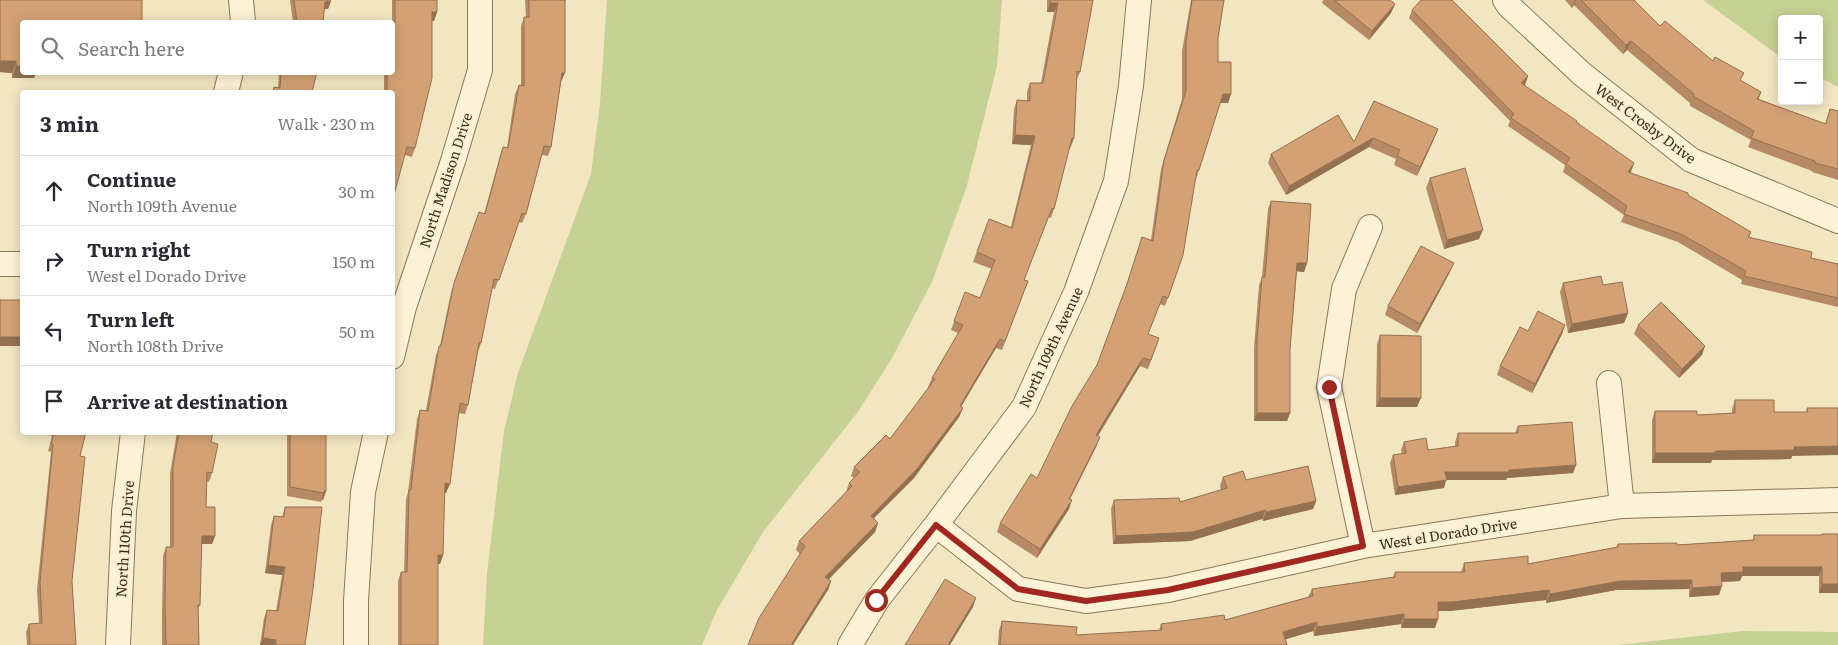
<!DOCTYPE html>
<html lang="en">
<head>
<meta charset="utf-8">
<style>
  body { margin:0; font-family:Literata,serif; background:#f7f7f7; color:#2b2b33 }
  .controls { position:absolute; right:15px; top:15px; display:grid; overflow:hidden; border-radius:5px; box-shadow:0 2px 12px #0003 }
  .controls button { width:45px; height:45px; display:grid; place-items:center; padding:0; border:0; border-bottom:1px solid #e1e1e2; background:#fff; color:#2b2b33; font:25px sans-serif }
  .stop { position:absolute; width:15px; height:15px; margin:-11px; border:4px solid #a12821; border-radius:50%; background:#fff }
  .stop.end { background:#a12821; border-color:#fff; box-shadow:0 1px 5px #0008 }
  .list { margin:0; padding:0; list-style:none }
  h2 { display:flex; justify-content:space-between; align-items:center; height:65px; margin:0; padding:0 20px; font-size:21px }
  h2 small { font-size:16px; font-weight:400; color:#7c7c81 }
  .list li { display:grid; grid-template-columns:32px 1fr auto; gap:15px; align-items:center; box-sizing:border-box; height:70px; padding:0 20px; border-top:1px solid #e1e1e2 }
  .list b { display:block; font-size:19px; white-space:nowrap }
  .list p { margin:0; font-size:16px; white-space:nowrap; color:#7c7c81 }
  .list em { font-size:16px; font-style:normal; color:#7c7c81 }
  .icon { flex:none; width:28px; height:28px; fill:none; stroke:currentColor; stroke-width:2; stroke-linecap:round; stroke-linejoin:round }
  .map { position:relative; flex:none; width:1838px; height:645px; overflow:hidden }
  .search { position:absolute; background:#fff; box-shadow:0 2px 12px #0003; left:20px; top:20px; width:375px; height:55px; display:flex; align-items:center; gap:12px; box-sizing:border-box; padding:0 18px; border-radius:5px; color:#7c7c81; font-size:19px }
  .panel { position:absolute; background:#fff; box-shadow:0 2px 12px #0003; left:20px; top:90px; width:375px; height:345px; border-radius:5px }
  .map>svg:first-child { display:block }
  .green { fill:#c6d194 }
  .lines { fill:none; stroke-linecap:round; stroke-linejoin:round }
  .street-casing { stroke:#8d7757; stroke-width:26 }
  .street { stroke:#fcf2d5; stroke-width:24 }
  .wall { fill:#b58a64 }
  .shaded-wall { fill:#947151 }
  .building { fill:#d3a174; stroke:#947151 }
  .route { stroke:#a12821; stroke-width:6 }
  .labels { text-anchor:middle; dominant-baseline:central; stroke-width:4; stroke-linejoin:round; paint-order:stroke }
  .street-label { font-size:14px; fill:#3b2d1c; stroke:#f8efd1 }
</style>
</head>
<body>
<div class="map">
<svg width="1838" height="645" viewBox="0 0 1838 645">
  <rect width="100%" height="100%" fill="#f2e6c1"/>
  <!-- green -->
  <path class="green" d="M 607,0 L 1002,0 L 997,66 L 966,189 L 932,282 L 891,360 L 857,413 L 763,532 L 716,612 L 702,645 L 483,645 L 487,573 L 504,431 L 518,373 L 591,174 L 600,103 Z
    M 1703,0 L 1838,0 L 1838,87 L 1819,77 L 1819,19 L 1782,19 L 1782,58 Z
    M 1743,631 L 1838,632 L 1838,645 L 1617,645 Z"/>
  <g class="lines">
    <!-- street casing -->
    <g class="street-casing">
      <path id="street" d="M 241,0 L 243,22
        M 1505,0 L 1509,6 L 1582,74 L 1691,160 L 1838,221
        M 226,92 L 231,72
        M 0,264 L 22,264
        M 392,357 L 404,307 L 453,161 L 480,70 L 480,0
        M 1609,383 L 1622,506
        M 936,525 L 1018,589 L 1086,601 L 1168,590 L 1363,546 L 1622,506 L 1838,500
        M 1363,546 L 1329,387 L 1344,289 L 1370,227
        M 118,645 L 124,511 L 133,432
        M 356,645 L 356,601 L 363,492 L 376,432
        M 850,645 L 877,600 L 936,525 L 1024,407 L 1076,292 L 1116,181 L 1131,86 L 1139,0"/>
    </g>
    <!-- street -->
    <use href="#street" class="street"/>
  </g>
  <!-- wall -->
  <path class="wall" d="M 0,0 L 22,22 L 71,73 L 36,73 L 34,78 L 12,78 L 12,73 L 0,72 Z
    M 290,0 L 330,0 L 331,1 L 328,9 L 324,9 L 323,22 L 293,22 Z
    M 392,0 L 437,0 L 437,12 L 434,21 L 432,21 L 415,148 L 412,157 L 405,155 L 392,92 L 384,92 L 384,72 L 392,72 Z
    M 525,0 L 566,0 L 565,3 L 561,82 L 551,147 L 548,156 L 542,155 L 526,214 L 522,223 L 519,222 L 495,289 L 492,288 L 481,343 L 478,352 L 468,405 L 465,414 L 458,413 L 446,493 L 444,492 L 443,555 L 440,564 L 438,564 L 438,645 L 398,645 L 398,581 L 401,572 L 404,572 L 406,499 L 408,492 L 417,419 L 420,410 L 426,410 L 436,355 L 440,346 L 451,292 L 479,212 L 484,214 L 500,156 L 503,147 L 507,148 L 515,94 L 519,85 L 521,85 L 521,26 L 524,17 L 526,17 Z
    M 1047,0 L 1093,0 L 1080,72 L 1076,81 L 1074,138 L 1070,148 L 1069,147 L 1054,209 L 1051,218 L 1048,217 L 1024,280 L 1028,281 L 1002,350 L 996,348 L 961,407 L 963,408 L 959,417 L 914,478 L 874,518 L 878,523 L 875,532 L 828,580 L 831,581 L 828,590 L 800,554 L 796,550 L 799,541 L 846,492 L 849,483 L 854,478 L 851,476 L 854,467 L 890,439 L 929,387 L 928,387 L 932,378 L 958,333 L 951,330 L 965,292 L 980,298 L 992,269 L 973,262 L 989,219 L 1011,227 L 1031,145 L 1012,144 L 1014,109 L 1017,100 L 1027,101 L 1027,92 L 1030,83 L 1041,83 L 1054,12 L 1047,12 Z
    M 1191,0 L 1224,0 L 1218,38 L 1218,62 L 1231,94 L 1228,103 L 1220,103 L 1199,170 L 1196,179 L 1195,179 L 1183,255 L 1165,306 L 1160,304 L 1148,334 L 1159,338 L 1148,369 L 1140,366 L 1098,436 L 1097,445 L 1070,499 L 1069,509 L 1037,558 L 997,532 L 1000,523 L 1037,478 L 1097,365 L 1124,292 L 1142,237 L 1151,240 L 1161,169 L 1182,99 L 1182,51 Z
    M 1323,0 L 1390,0 L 1395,4 L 1391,13 L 1369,40 L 1322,3 Z
    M 1565,0 L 1634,0 L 1660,26 L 1713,61 L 1741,81 L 1761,92 L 1759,99 L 1825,124 L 1830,109 L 1838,111 L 1838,180 L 1812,172 L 1812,171 L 1748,147 L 1751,140 L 1690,106 L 1690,103 L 1627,50 L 1623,54 L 1574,5 L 1572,8 Z
    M 1412,10 L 1528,76 L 1524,85 L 1577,122 L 1631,172 L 1630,173 L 1688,195 L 1751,232 L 1749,238 L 1811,258 L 1838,264 L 1838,307 L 1741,284 L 1742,280 L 1678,242 L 1621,222 L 1624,215 L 1563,172 L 1565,165 L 1508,126 L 1510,121 L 1409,18 Z
    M 279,72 L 317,72 L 312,92 L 272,92 L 274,87 L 278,88 Z
    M 1374,101 L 1438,129 L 1434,139 L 1417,176 L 1394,165 L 1396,159 L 1369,147 L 1286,195 L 1268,163 L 1271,154 L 1354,142 Z
    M 1430,178 L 1479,239 L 1444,249 L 1426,188 Z
    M 1271,201 L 1307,263 L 1304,272 L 1297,271 L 1290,349 L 1290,413 L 1287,421 L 1254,421 L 1254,348 L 1259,285 L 1262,277 L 1268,209 Z
    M 1450,272 L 1417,333 L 1385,315 L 1388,306 Z
    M 1563,283 L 1628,313 L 1624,323 L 1568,333 L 1560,292 Z
    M 1565,325 L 1562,334 L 1532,393 L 1497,375 L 1500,366 L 1528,331 Z
    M 1638,325 L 1702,355 L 1679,378 L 1634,334 Z
    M 1380,335 L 1417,407 L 1376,407 L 1377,344 Z
    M 1735,400 L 1774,412 L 1806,412 L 1807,408 L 1838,408 L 1792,456 L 1791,459 L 1712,460 L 1711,463 L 1652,463 L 1652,420 L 1655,411 L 1697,415 L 1732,413 L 1732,409 Z
    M 1518,426 L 1576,465 L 1573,473 L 1507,478 L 1506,480 L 1446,480 L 1444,488 L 1395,495 L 1390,463 L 1393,455 L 1402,454 L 1401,450 L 1404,442 L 1428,450 L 1455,446 L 1455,442 L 1458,433 L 1515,433 Z
    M 40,432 L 86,432 L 80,456 L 72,581 L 76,645 L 27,645 L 26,632 L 29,624 L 39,623 L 37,590 L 51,452 L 48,451 L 52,436 L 39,433 Z
    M 177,432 L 213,432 L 211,442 L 212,473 L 209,482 L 207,481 L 206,507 L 215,536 L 212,544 L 201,544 L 200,605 L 198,610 L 199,645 L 162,645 L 162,613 L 163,556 L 166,547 L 170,547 L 170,474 Z
    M 287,432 L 326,432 L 326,491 L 323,500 L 322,500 L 321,502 L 287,496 Z
    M 1223,477 L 1246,480 L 1316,501 L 1313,509 L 1263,521 L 1262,519 L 1190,541 L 1113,544 L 1111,509 L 1114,500 L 1180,502 L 1221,490 L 1220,486 Z
    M 285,507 L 305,645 L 260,645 L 264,618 L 267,610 L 276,611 L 282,575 L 265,573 L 271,525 L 274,516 L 282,517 Z
    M 1822,534 L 1838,593 L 1819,593 L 1819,576 L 1742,576 L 1740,581 L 1722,582 L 1719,595 L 1689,597 L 1689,589 L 1616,590 L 1546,603 L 1546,600 L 1450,611 L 1438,611 L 1435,628 L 1401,628 L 1401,624 L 1314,636 L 1313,631 L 1286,639 L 1287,645 L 998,645 L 999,630 L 1002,621 L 1076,635 L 1159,631 L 1161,624 L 1225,620 L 1308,597 L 1312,589 L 1393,577 L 1395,572 L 1461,572 L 1464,563 L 1528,564 L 1616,547 L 1618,544 L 1677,545 L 1753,540 L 1754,535 L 1822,535 Z"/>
  <!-- shaded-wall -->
  <path class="shaded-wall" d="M 1575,0 L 1576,0 L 1574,5 L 1572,8 Z
    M 331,1 L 328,9 L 322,9 L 325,2 Z
    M 1050,3 L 1058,3 L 1054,12 L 1047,12 Z
    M 1395,4 L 1391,13 L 1369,40 L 1372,31 Z
    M 432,12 L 437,12 L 434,21 L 429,21 Z
    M 1631,41 L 1627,50 L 1623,54 L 1626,45 Z
    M 0,61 L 16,61 L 12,73 L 0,72 Z
    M 16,66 L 22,66 L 22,72 L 71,72 L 36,73 L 34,78 L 12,78 Z
    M 562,73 L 565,73 L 561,82 L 559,82 Z
    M 1528,76 L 1525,85 L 1518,91 L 1521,83 Z
    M 1223,94 L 1231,94 L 1228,103 L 1220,103 Z
    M 1438,129 L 1434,139 L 1417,176 L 1420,167 Z
    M 1015,135 L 1035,136 L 1031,145 L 1012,144 Z
    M 1072,138 L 1074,138 L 1070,148 L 1068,147 Z
    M 1373,138 L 1369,147 L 1286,195 L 1289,186 Z
    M 1634,163 L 1631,172 L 1625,181 L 1628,172 Z
    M 1483,230 L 1479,239 L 1444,249 L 1447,240 Z
    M 1297,263 L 1307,263 L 1304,272 L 1294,271 Z
    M 1454,263 L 1450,272 L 1417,333 L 1420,324 Z
    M 1628,313 L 1624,323 L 1568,333 L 1572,324 Z
    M 1565,325 L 1562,334 L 1532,393 L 1535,384 Z
    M 0,337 L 22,337 L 22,346 L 0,346 Z
    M 1000,339 L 996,348 L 956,415 L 960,406 Z
    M 1705,346 L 1702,355 L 1679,378 L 1682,369 Z
    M 1143,358 L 1140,366 L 1093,443 L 1096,435 Z
    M 1380,398 L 1421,398 L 1417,407 L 1376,407 Z
    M 963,408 L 959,417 L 914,478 L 867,525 L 871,516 Z
    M 1257,413 L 1290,413 L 1287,421 L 1254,421 Z
    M 1100,437 L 1097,445 L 1066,507 L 1069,499 Z
    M 1838,446 L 1838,455 L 1792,456 L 1791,459 L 1712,460 L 1711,463 L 1652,463 L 1655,453 L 1794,447 Z
    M 1576,465 L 1573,473 L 1507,478 L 1506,480 L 1446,480 L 1444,488 L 1395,495 L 1398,487 L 1445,472 L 1509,470 Z
    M 445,483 L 450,484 L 446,493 L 441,492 Z
    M 324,491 L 326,491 L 323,500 L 322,500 Z
    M 1072,500 L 1069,509 L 1037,558 L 1040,549 Z
    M 1316,501 L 1313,509 L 1263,521 L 1266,512 Z
    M 1265,510 L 1262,519 L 1190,541 L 1113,544 L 1116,536 Z
    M 878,523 L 875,532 L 822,586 L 825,577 Z
    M 202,536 L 215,536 L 212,544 L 198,544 Z
    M 438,555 L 443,555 L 440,564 L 435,564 Z
    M 268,565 L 285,567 L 282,575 L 265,573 Z
    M 1743,567 L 1822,567 L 1819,576 L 1742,576 L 1740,581 L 1718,582 L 1721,573 Z
    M 1692,580 L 1689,589 L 1616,590 L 1546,603 L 1550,594 L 1620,581 Z
    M 831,581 L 828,590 L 793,645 L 791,645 Z
    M 1822,584 L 1838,584 L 1838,593 L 1819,593 Z
    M 1722,586 L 1719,595 L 1689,597 L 1692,588 Z
    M 1549,590 L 1546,600 L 1450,611 L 1435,611 L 1438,602 Z
    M 976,598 L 973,607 L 950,645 L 948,645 Z
    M 1404,614 L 1401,624 L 1314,636 L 1317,627 Z
    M 1404,619 L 1438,619 L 1435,628 L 1401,628 Z
    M 1317,622 L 1313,631 L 1280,641 L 1283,632 Z
    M 263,638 L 276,640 L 274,645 L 260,645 Z"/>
  <!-- building -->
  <path class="building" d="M 0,0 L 142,0 L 142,22 L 22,22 L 22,66 L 16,66 L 16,61 L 0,61 Z
    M 294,0 L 330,0 L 331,1 L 325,2 L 323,22 L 297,22 Z
    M 395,0 L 437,0 L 437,12 L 432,12 L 432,78 L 415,148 L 407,147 L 392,202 L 392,92 L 387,92 L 387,72 L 392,72 L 392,23 L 395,23 Z
    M 529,0 L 565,0 L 565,73 L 562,73 L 551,147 L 544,146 L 526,214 L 522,213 L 499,280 L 494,279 L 481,343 L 479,343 L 468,405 L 460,403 L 450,484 L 445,483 L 443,555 L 438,555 L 438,645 L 401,645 L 401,572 L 407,572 L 409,490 L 411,490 L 420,410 L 428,411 L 439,346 L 441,346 L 454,283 L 479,212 L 485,214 L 503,147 L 508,148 L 519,85 L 524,86 L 524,17 L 529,17 Z
    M 1050,0 L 1093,0 L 1080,72 L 1077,71 L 1074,138 L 1072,138 L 1054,209 L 1052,208 L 1024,280 L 1028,281 L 1005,341 L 1000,339 L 960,406 L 963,408 L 917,469 L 871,516 L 878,523 L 825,577 L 831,581 L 791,645 L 748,645 L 759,618 L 805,546 L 799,541 L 852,486 L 849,483 L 860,472 L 854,467 L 886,435 L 890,439 L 935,379 L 932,378 L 963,325 L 954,321 L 965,292 L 980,298 L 995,260 L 977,252 L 989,219 L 1012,228 L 1035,136 L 1015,135 L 1017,100 L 1030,101 L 1030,83 L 1043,83 L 1058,3 L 1050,3 Z
    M 1192,0 L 1224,0 L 1218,38 L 1218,62 L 1231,62 L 1231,94 L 1223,94 L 1199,170 L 1197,170 L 1183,255 L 1168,298 L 1163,296 L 1148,334 L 1159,338 L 1151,360 L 1143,358 L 1096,435 L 1100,437 L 1069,499 L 1072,500 L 1040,549 L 1000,523 L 1031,474 L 1037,478 L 1072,406 L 1097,365 L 1127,284 L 1142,237 L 1153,241 L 1164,160 L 1186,91 L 1186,42 Z
    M 1334,0 L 1390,0 L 1395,4 L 1372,31 Z
    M 1421,0 L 1452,0 L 1528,76 L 1521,83 L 1577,121 L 1576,122 L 1634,163 L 1628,172 L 1688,193 L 1688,195 L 1751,232 L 1748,237 L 1812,252 L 1811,258 L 1838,264 L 1838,298 L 1744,276 L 1746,271 L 1681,234 L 1624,214 L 1627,206 L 1566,164 L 1570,158 L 1511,118 L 1514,114 L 1412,10 Z
    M 1581,0 L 1634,0 L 1660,26 L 1665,21 L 1713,61 L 1715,57 L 1744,73 L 1740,80 L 1761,92 L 1757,99 L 1826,124 L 1830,109 L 1838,111 L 1838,169 L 1815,163 L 1815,161 L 1751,138 L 1754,131 L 1693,96 L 1694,94 L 1631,41 L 1626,45 Z
    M 281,72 L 317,72 L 312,92 L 273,92 L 274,87 L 280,88 Z
    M 1374,101 L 1438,129 L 1420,167 L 1397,156 L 1400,150 L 1373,138 L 1289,186 L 1271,154 L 1338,115 L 1354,142 Z
    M 1465,168 L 1483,230 L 1447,240 L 1430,178 Z
    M 1271,201 L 1311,204 L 1307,263 L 1297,263 L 1290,349 L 1290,413 L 1257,413 L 1257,340 L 1262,277 L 1265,277 Z
    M 1421,246 L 1454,263 L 1420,324 L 1388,306 Z
    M 1601,276 L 1603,285 L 1622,282 L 1628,313 L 1572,324 L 1563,283 Z
    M 0,300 L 22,300 L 22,337 L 0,337 Z
    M 1661,302 L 1705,346 L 1682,369 L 1638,325 Z
    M 1538,311 L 1565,325 L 1535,384 L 1500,366 L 1520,327 L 1528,331 Z
    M 1380,335 L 1421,336 L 1421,398 L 1380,398 Z
    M 1735,400 L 1774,400 L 1774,412 L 1808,412 L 1807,408 L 1838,408 L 1838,446 L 1794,447 L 1794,450 L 1715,451 L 1715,453 L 1655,453 L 1655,411 L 1697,411 L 1697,415 L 1735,413 Z
    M 1572,422 L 1576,465 L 1509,470 L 1509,472 L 1445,472 L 1447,480 L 1398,487 L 1393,455 L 1406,453 L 1404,442 L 1426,438 L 1428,450 L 1458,446 L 1458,433 L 1518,433 L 1518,426 Z
    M 54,432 L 86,432 L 80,456 L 85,457 L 72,581 L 76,645 L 30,645 L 29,624 L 42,623 L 40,582 L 53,444 L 51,444 Z
    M 179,432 L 213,432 L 211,442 L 218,444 L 212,473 L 207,472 L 206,507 L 215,507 L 215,536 L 202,536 L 200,605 L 198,605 L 199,645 L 166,645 L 165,605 L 166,547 L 173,547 L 173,466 Z
    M 290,432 L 326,432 L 326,491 L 324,491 L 324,493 L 290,487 Z
    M 1308,466 L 1316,501 L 1266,512 L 1265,510 L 1193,532 L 1116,536 L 1114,500 L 1179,498 L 1180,502 L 1227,488 L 1223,477 L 1243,471 L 1246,480 Z
    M 285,507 L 322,507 L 313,589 L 305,645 L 276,645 L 276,640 L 263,638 L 267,610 L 278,611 L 285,567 L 268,565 L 274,516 L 284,517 Z
    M 1822,534 L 1838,534 L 1838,584 L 1822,584 L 1822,567 L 1743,567 L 1743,572 L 1721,573 L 1722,586 L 1692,588 L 1692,580 L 1620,581 L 1550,594 L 1549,590 L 1453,602 L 1438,602 L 1438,619 L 1404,619 L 1404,614 L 1317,627 L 1317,622 L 1283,632 L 1287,645 L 1000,645 L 1002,621 L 1077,627 L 1076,635 L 1162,630 L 1161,624 L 1224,615 L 1225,620 L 1313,596 L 1312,589 L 1395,577 L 1395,572 L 1465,572 L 1464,563 L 1528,556 L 1528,564 L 1618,547 L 1618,544 L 1677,543 L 1677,545 L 1754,540 L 1754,535 L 1822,535 Z
    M 945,579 L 976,598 L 948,645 L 905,645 Z"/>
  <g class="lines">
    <!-- route -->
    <path class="route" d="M 876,600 L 936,525 L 1018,589 L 1086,601 L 1168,590 L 1363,546 L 1329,387"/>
  </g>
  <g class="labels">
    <!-- street labels -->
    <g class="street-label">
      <text transform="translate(1646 123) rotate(37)">West Crosby Drive</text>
      <text transform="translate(445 180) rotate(-72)">North Madison Drive</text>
      <text transform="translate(1050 347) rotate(-65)">North 109th Avenue</text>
      <text transform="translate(1448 533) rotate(-9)">West el Dorado Drive</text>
      <text transform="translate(124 539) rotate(-86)">North 110th Drive</text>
    </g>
  </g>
</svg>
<div class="controls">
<button>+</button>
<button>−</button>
</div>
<div class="stop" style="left:876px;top:600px"></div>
<div class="stop end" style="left:1329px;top:387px"></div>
<div class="search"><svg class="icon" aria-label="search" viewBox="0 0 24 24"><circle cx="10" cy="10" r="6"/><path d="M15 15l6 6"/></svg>Search here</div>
<section class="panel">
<h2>3 min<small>Walk · 230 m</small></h2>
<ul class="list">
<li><svg class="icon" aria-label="ahead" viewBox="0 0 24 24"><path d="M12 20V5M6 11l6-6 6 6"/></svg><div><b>Continue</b><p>North 109th Avenue</p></div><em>30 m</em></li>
<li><svg class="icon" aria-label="right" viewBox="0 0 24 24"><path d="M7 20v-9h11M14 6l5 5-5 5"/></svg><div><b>Turn right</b><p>West el Dorado Drive</p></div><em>150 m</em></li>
<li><svg class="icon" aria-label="left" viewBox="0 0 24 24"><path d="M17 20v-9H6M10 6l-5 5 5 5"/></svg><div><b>Turn left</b><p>North 108th Drive</p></div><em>50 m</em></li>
<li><svg class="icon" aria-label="arrive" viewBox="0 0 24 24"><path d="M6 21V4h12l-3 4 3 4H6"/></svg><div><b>Arrive at destination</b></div></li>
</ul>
</section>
</div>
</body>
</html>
